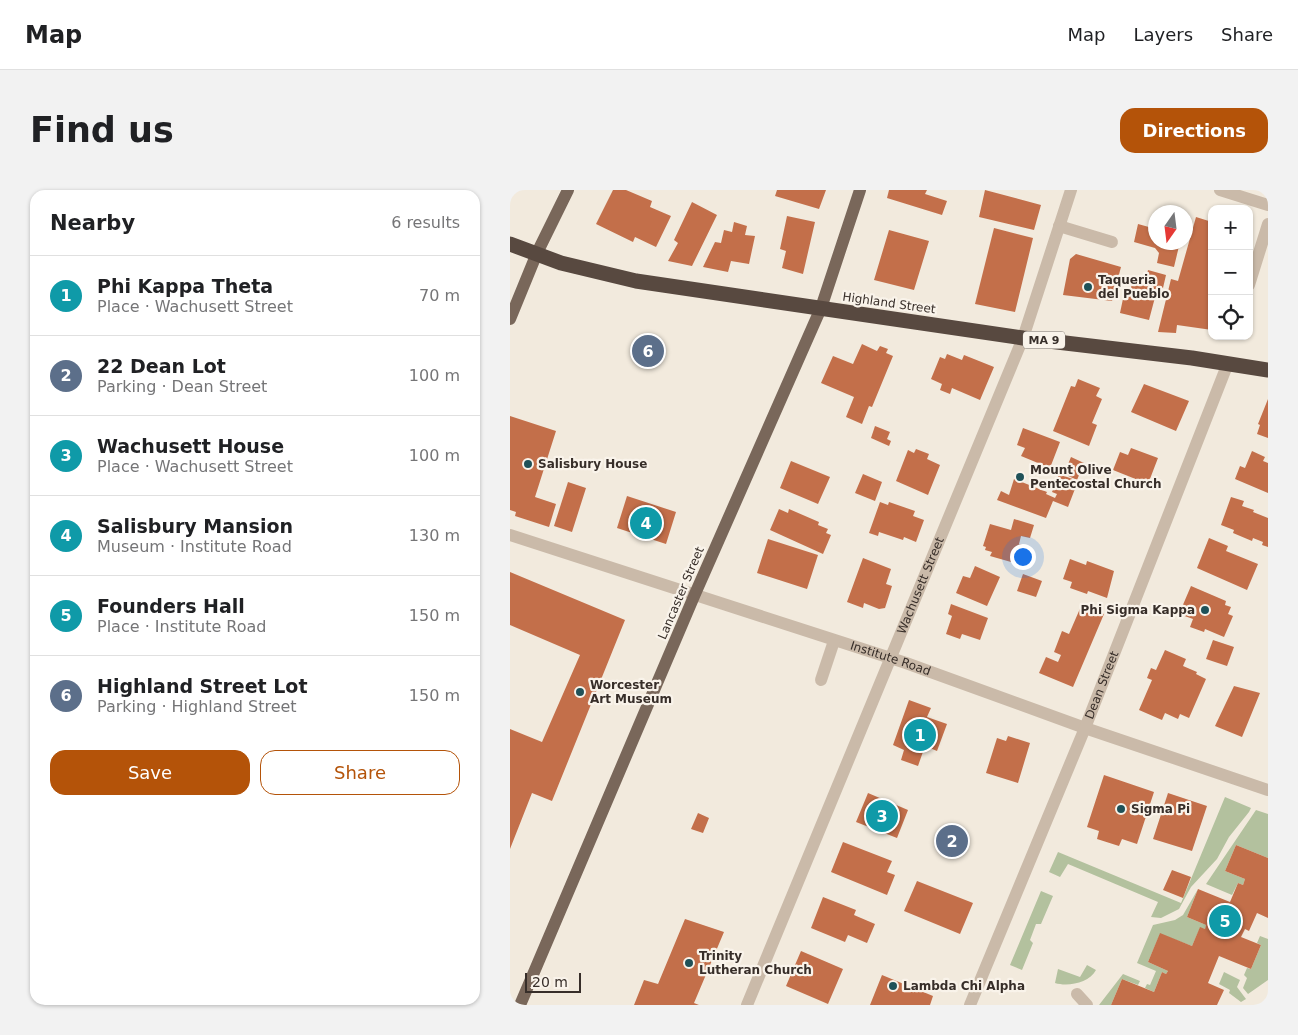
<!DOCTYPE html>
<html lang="en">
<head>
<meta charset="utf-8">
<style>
  body { margin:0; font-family:"DejaVu Sans",sans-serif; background:#f2f2f2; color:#202124 }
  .controls { position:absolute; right:15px; top:15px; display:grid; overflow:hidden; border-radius:10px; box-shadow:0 1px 4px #0004 }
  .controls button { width:45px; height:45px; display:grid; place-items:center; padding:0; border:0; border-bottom:1px solid #e0e0e0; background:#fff; color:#202124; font:25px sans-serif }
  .compass { position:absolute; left:638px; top:15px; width:45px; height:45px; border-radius:50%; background:#fff; box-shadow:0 1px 4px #0004; rotate:194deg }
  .scale { position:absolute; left:15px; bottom:12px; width:56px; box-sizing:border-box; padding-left:5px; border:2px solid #372e29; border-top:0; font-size:14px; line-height:18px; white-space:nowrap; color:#372e29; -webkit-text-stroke:4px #f9f3ea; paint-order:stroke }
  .you { position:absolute; left:512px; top:366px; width:18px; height:18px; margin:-12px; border:4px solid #fff; border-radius:50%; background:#1a73e8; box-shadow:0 0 0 8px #1a73e833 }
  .badge { display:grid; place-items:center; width:32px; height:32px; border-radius:50%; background:#b45309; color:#fff; font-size:16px; font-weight:700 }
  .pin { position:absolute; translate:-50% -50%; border:2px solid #fff; box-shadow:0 1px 5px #0006 }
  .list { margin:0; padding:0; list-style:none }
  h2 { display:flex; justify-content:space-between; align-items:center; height:65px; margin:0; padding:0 20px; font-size:21px }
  h2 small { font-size:16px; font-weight:400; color:#757577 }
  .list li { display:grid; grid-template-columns:32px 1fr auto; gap:15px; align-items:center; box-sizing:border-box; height:80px; padding:0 20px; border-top:1px solid #e0e0e0 }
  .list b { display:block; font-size:19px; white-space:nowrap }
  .list p { margin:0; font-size:16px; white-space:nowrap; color:#757577 }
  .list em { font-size:16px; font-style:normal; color:#757577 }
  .actions { display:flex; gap:10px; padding:15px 20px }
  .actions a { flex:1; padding:11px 0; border:1px solid #b45309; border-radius:15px; text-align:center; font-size:18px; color:#b45309 }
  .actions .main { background:#b45309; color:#fff }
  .icon { flex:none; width:28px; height:28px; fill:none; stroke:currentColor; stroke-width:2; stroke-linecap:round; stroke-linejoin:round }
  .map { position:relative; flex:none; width:758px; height:815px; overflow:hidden; border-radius:15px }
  header { display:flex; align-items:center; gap:30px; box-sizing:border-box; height:70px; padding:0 25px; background:#fff; border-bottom:1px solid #e0e0e0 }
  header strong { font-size:24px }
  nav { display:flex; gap:28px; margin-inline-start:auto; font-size:18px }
  .intro { display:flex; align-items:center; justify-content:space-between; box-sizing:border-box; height:120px; padding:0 30px }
  h1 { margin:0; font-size:35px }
  .button { padding:12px 22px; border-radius:15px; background:#b45309; color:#fff; font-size:18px; font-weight:700 }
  main { display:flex; gap:30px; padding:0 30px }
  aside { flex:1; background:#fff; border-radius:15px; box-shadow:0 1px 4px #0004 }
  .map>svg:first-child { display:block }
  .green { fill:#b3c19e }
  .building { fill:#c36f4a }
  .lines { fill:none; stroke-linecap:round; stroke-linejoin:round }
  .minor { stroke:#cabaa9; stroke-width:12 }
  .major { stroke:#79675a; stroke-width:12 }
  .highway { stroke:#584940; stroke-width:15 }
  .poi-dot { fill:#1f5158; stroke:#f9f3ea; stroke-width:2 }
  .labels { text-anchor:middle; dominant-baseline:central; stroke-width:4.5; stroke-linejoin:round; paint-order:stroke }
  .shield { fill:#f9f3ea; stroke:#716963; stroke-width:1 }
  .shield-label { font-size:11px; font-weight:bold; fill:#372e29 }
  .poi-label { font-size:12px; font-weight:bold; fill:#372e29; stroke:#f9f3ea; text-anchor:start }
  .street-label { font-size:12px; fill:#372e29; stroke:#f9f3ea }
</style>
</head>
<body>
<header>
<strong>Map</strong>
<nav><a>Map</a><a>Layers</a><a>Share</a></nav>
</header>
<div class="intro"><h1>Find us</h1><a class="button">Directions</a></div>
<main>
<aside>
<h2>Nearby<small>6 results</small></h2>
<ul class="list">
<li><span class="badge" style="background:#0f9aa8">1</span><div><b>Phi Kappa Theta</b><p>Place · Wachusett Street</p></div><em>70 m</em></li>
<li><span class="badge" style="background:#5c6f8a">2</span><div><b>22 Dean Lot</b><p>Parking · Dean Street</p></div><em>100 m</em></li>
<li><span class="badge" style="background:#0f9aa8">3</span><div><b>Wachusett House</b><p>Place · Wachusett Street</p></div><em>100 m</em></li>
<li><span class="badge" style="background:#0f9aa8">4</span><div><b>Salisbury Mansion</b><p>Museum · Institute Road</p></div><em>130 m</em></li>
<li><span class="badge" style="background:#0f9aa8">5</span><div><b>Founders Hall</b><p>Place · Institute Road</p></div><em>150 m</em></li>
<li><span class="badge" style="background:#5c6f8a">6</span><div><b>Highland Street Lot</b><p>Parking · Highland Street</p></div><em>150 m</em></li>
</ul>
<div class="actions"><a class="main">Save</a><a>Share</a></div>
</aside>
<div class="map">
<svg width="758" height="815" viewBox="0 0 758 815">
  <rect width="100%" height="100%" fill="#f2eadd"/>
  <!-- green -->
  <path class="green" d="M 715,607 L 741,618 L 739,622 L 719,647 L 707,669 L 681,697 L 669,719 L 651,728 L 641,727 L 648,712 L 558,674 L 550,687 L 539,682 L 548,662 L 671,713 Z
    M 746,620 L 758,624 L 758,668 L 726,655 L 715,681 L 735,689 L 733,695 L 728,693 L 722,705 L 696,694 Z
    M 688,699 L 677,727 L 696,735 L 695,739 L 690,738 L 682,756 L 650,744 L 638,772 L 658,781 L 656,784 L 652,782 L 644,802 L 635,798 L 637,794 L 640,795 L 646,781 L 627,773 L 643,735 L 665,730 L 673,725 Z
    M 531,701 L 543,706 L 531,734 L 526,734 L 520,750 L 523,753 L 512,780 L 500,775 Z
    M 750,746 L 758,749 L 758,790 L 738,804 L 733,798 L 737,788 L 734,785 L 737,778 L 741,779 L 751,755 L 747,753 Z
    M 577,775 L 586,780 C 579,793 558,797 545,793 L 548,779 L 570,787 Z
    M 714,782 L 730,790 L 727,797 L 736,809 L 731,812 L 719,803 L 720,800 L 709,794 Z
    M 613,784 L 630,791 L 628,795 L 612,789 L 601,815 L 589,815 Z"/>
  <!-- building -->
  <path class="building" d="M 103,0 L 116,0 L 142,11 L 140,17 L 161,26 L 146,57 L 125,47 L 123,52 L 86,34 Z
    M 267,0 L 316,0 L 309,19 L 265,6 Z
    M 379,0 L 417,0 L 415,4 L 437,11 L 432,25 L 377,8 Z
    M 475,0 L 531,15 L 524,40 L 469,27 Z
    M 182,12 L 207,25 L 182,76 L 158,71 L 168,53 L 164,50 Z
    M 277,26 L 305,32 L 293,84 L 272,78 L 276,61 L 270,59 Z
    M 686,27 L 702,32 L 702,140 L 667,135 L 666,143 L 648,142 L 661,89 L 668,91 Z
    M 224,32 L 237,36 L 235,45 L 245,46 L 239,74 L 221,71 L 218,82 L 193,77 L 205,52 L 211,53 L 214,40 L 222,42 Z
    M 628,34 L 646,39 L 646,52 L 670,52 L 664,77 L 647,73 L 649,63 L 645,58 L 624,52 Z
    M 484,38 L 523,48 L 505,122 L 465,114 Z
    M 379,40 L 419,51 L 404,100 L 364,90 Z
    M 566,64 L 611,77 L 602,111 L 553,105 L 560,69 Z
    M 638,80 L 656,85 L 653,98 L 648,96 L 639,130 L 610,123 L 614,104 L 619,105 L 622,94 L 628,90 L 635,92 Z
    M 352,154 L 367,161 L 370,156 L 378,159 L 376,163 L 383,166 L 362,217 L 359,216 L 352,234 L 336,227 L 344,207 L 311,193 L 323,166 L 343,174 Z
    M 437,164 L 452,170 L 454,165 L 484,177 L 470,210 L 442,198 L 440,204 L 430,200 L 432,194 L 421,189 L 430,167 L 435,169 Z
    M 568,189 L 590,198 L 586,206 L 592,209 L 582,233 L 587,235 L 579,256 L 543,241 L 561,196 L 565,197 Z
    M 634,194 L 679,211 L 666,241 L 621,222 Z
    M 758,209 L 758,248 L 747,244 L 750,235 L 748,234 Z
    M 0,226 L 46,241 L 25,307 L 46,314 L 39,337 L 5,326 L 6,322 L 0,320 Z
    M 365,236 L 380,242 L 377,249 L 381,251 L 379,256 L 361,248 Z
    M 513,238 L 550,252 L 540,278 L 511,266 L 515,258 L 507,255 Z
    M 621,258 L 648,268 L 638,294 L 603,280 L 610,262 L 618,265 Z
    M 406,259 L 419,264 L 417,269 L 430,275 L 418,305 L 386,291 L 398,260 L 404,263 Z
    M 742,261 L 755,267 L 753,271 L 758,273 L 758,303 L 725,289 L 730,276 L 735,278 Z
    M 561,267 L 574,273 L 567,290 L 554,284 Z
    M 281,271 L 320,287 L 308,314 L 270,298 Z
    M 353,284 L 372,292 L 365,311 L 345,303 Z
    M 549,284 L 568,291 L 558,317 L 543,311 L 536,328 L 487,310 L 491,301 L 499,305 L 504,289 L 537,302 L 536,304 L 545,308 L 547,304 L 542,302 Z
    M 58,292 L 76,298 L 62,342 L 44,336 Z
    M 117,306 L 166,322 L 156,354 L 107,338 Z
    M 721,307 L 734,311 L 732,316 L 744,320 L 743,322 L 758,328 L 758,357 L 752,355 L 753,352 L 743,348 L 742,351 L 723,343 L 724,340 L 711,335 Z
    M 370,312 L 378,315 L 379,312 L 405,321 L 403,326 L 414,330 L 406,352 L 394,347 L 393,350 L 369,342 L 368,346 L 359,343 Z
    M 269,319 L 278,323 L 279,319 L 309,332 L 308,335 L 318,339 L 316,343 L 321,345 L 313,364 L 260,340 Z
    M 504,329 L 524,335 L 520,348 L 511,346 L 509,354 L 520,357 L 516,371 L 503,367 L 501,372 L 480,366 L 482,362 L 475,360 L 476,357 L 473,356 L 480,334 L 501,340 Z
    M 699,348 L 718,356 L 716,361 L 748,374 L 737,400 L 687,378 Z
    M 258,349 L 308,365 L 297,399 L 247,383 Z
    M 353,368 L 381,379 L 376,394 L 382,396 L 375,418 L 369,419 L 354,413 L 353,418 L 337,412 Z
    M 560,369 L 576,375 L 577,371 L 604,381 L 597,408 L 578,401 L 577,404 L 560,398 L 562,392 L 553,389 Z
    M 465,376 L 490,387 L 477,416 L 446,403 L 453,386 L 460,388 Z
    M 0,382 L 115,430 L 42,611 L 22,603 L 0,659 L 0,539 L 32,552 L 70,465 L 0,435 Z
    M 513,384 L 532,391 L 526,407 L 507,401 Z
    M 681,396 L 716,411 L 715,415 L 721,417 L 718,424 L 723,426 L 714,447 L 695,439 L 694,442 L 680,437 L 683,429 L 669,424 Z
    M 441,414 L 478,428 L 470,450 L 452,444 L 450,449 L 436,444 L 442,426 L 438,424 Z
    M 572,414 L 594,424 L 563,497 L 529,483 L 536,467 L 548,472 L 551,465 L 544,462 L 552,441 L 559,444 Z
    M 703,450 L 724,457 L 717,476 L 696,469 Z
    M 655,460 L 676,469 L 673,476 L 687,482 L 686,484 L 696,489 L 679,528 L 670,524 L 668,529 L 655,523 L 652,530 L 629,520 L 642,490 L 637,488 L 641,478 L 646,480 Z
    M 724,496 L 750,503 L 732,547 L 705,536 Z
    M 399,510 L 421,518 L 417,527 L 437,534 L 427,561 L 415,556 L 408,576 L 391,570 L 394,560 L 383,555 Z
    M 498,546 L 520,553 L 508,593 L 476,583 L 487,548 L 496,551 Z
    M 594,585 L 644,602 L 627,654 L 612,649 L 609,656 L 587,649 L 589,641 L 577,637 Z
    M 358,603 L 398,620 L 387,648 L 346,632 Z
    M 658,603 L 697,616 L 682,661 L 643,649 Z
    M 188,623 L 199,628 L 193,643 L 181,639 Z
    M 333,652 L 382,671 L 377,682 L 385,685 L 377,705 L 321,682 Z
    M 726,655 L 758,668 L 758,728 L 747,723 L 739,741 L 735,739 L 731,747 L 751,755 L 741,779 L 709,766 L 698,793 L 714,800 L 707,815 L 601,815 L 612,789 L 644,802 L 652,782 L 656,784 L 658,781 L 638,772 L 650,743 L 682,756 L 690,737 L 695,739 L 696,735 L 677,727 L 688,699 L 720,712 L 728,693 L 733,695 L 735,689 L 715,681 Z
    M 662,680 L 681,687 L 673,708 L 653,700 Z
    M 407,691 L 463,713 L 450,744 L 394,721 Z
    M 313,707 L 346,720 L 344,725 L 365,734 L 357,753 L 338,745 L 335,752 L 301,738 Z
    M 175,729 L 214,742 L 184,813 L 189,815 L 124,815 L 134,790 L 148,794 Z
    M 291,761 L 333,779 L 318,814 L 276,796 Z
    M 372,785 L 423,806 L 420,815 L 360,815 Z"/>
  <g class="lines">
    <!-- minor -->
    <g class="minor">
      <path d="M 710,0 L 758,15"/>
      <path d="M 549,36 L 602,52"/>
      <path d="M 739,95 L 758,34"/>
      <path id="s1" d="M 0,345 L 396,473 L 575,538 L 758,600"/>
      <path d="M 311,490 L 324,451"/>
      <path d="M 567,804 L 577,815"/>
      <path id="s2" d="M 237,815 L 513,148 L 561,0"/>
      <path id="s3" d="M 460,815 L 575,538 L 718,173"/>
    </g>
    <!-- major -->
    <path class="major" d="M 0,129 L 27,63 L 58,0
      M 10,815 L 185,404 L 311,118 L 350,0"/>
    <!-- highway -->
    <path class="highway" d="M 0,54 L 51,73 L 126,91 L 513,148 L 682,168 L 758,180"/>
  </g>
  <!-- markers -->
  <g class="poi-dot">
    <circle cx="578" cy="97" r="5"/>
    <circle cx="18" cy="274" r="5"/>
    <circle cx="510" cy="287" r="5"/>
    <circle cx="695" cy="420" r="5"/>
    <circle cx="70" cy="502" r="5"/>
    <circle cx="611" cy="619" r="5"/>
    <circle cx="179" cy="773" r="5"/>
    <circle cx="383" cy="796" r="5"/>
  </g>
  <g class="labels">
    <!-- shield labels -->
    <rect class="shield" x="513" y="141.5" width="42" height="17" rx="4"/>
    <g class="shield-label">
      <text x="534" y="150">MA 9</text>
    </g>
    <!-- poi labels -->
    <g class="poi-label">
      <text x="588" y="90">Taqueria<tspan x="588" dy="14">del Pueblo</tspan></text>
      <text x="28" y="274">Salisbury House</text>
      <text x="520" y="280">Mount Olive<tspan x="520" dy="14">Pentecostal Church</tspan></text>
      <text x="685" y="420" text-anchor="end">Phi Sigma Kappa</text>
      <text x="80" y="495">Worcester<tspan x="80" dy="14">Art Museum</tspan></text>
      <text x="621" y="619">Sigma Pi</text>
      <text x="189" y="766">Trinity<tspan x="189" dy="14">Lutheran Church</tspan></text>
      <text x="393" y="796">Lambda Chi Alpha</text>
    </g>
    <!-- street labels -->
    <g class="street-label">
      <text transform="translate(379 113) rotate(8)">Highland Street</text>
      <text stroke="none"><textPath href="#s2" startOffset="454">Wachusett Street</textPath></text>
      <text transform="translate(171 403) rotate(-67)">Lancaster Street</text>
      <text stroke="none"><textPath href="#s1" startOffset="400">Institute Road</textPath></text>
      <text stroke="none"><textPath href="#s3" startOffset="346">Dean Street</textPath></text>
    </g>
  </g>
</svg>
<div class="controls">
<button>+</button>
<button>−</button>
<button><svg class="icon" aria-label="locate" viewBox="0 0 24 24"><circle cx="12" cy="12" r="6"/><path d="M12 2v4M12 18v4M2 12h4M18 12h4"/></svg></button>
</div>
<svg class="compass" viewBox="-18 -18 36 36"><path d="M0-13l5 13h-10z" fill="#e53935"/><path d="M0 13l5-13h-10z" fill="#757577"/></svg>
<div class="scale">20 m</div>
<div class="you"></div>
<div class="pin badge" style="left:410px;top:545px;background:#0f9aa8">1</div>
<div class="pin badge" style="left:442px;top:651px;background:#5c6f8a">2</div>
<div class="pin badge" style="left:372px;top:626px;background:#0f9aa8">3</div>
<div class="pin badge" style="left:136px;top:333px;background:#0f9aa8">4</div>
<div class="pin badge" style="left:715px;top:731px;background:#0f9aa8">5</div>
<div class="pin badge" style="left:138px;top:161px;background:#5c6f8a">6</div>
</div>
</main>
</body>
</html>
